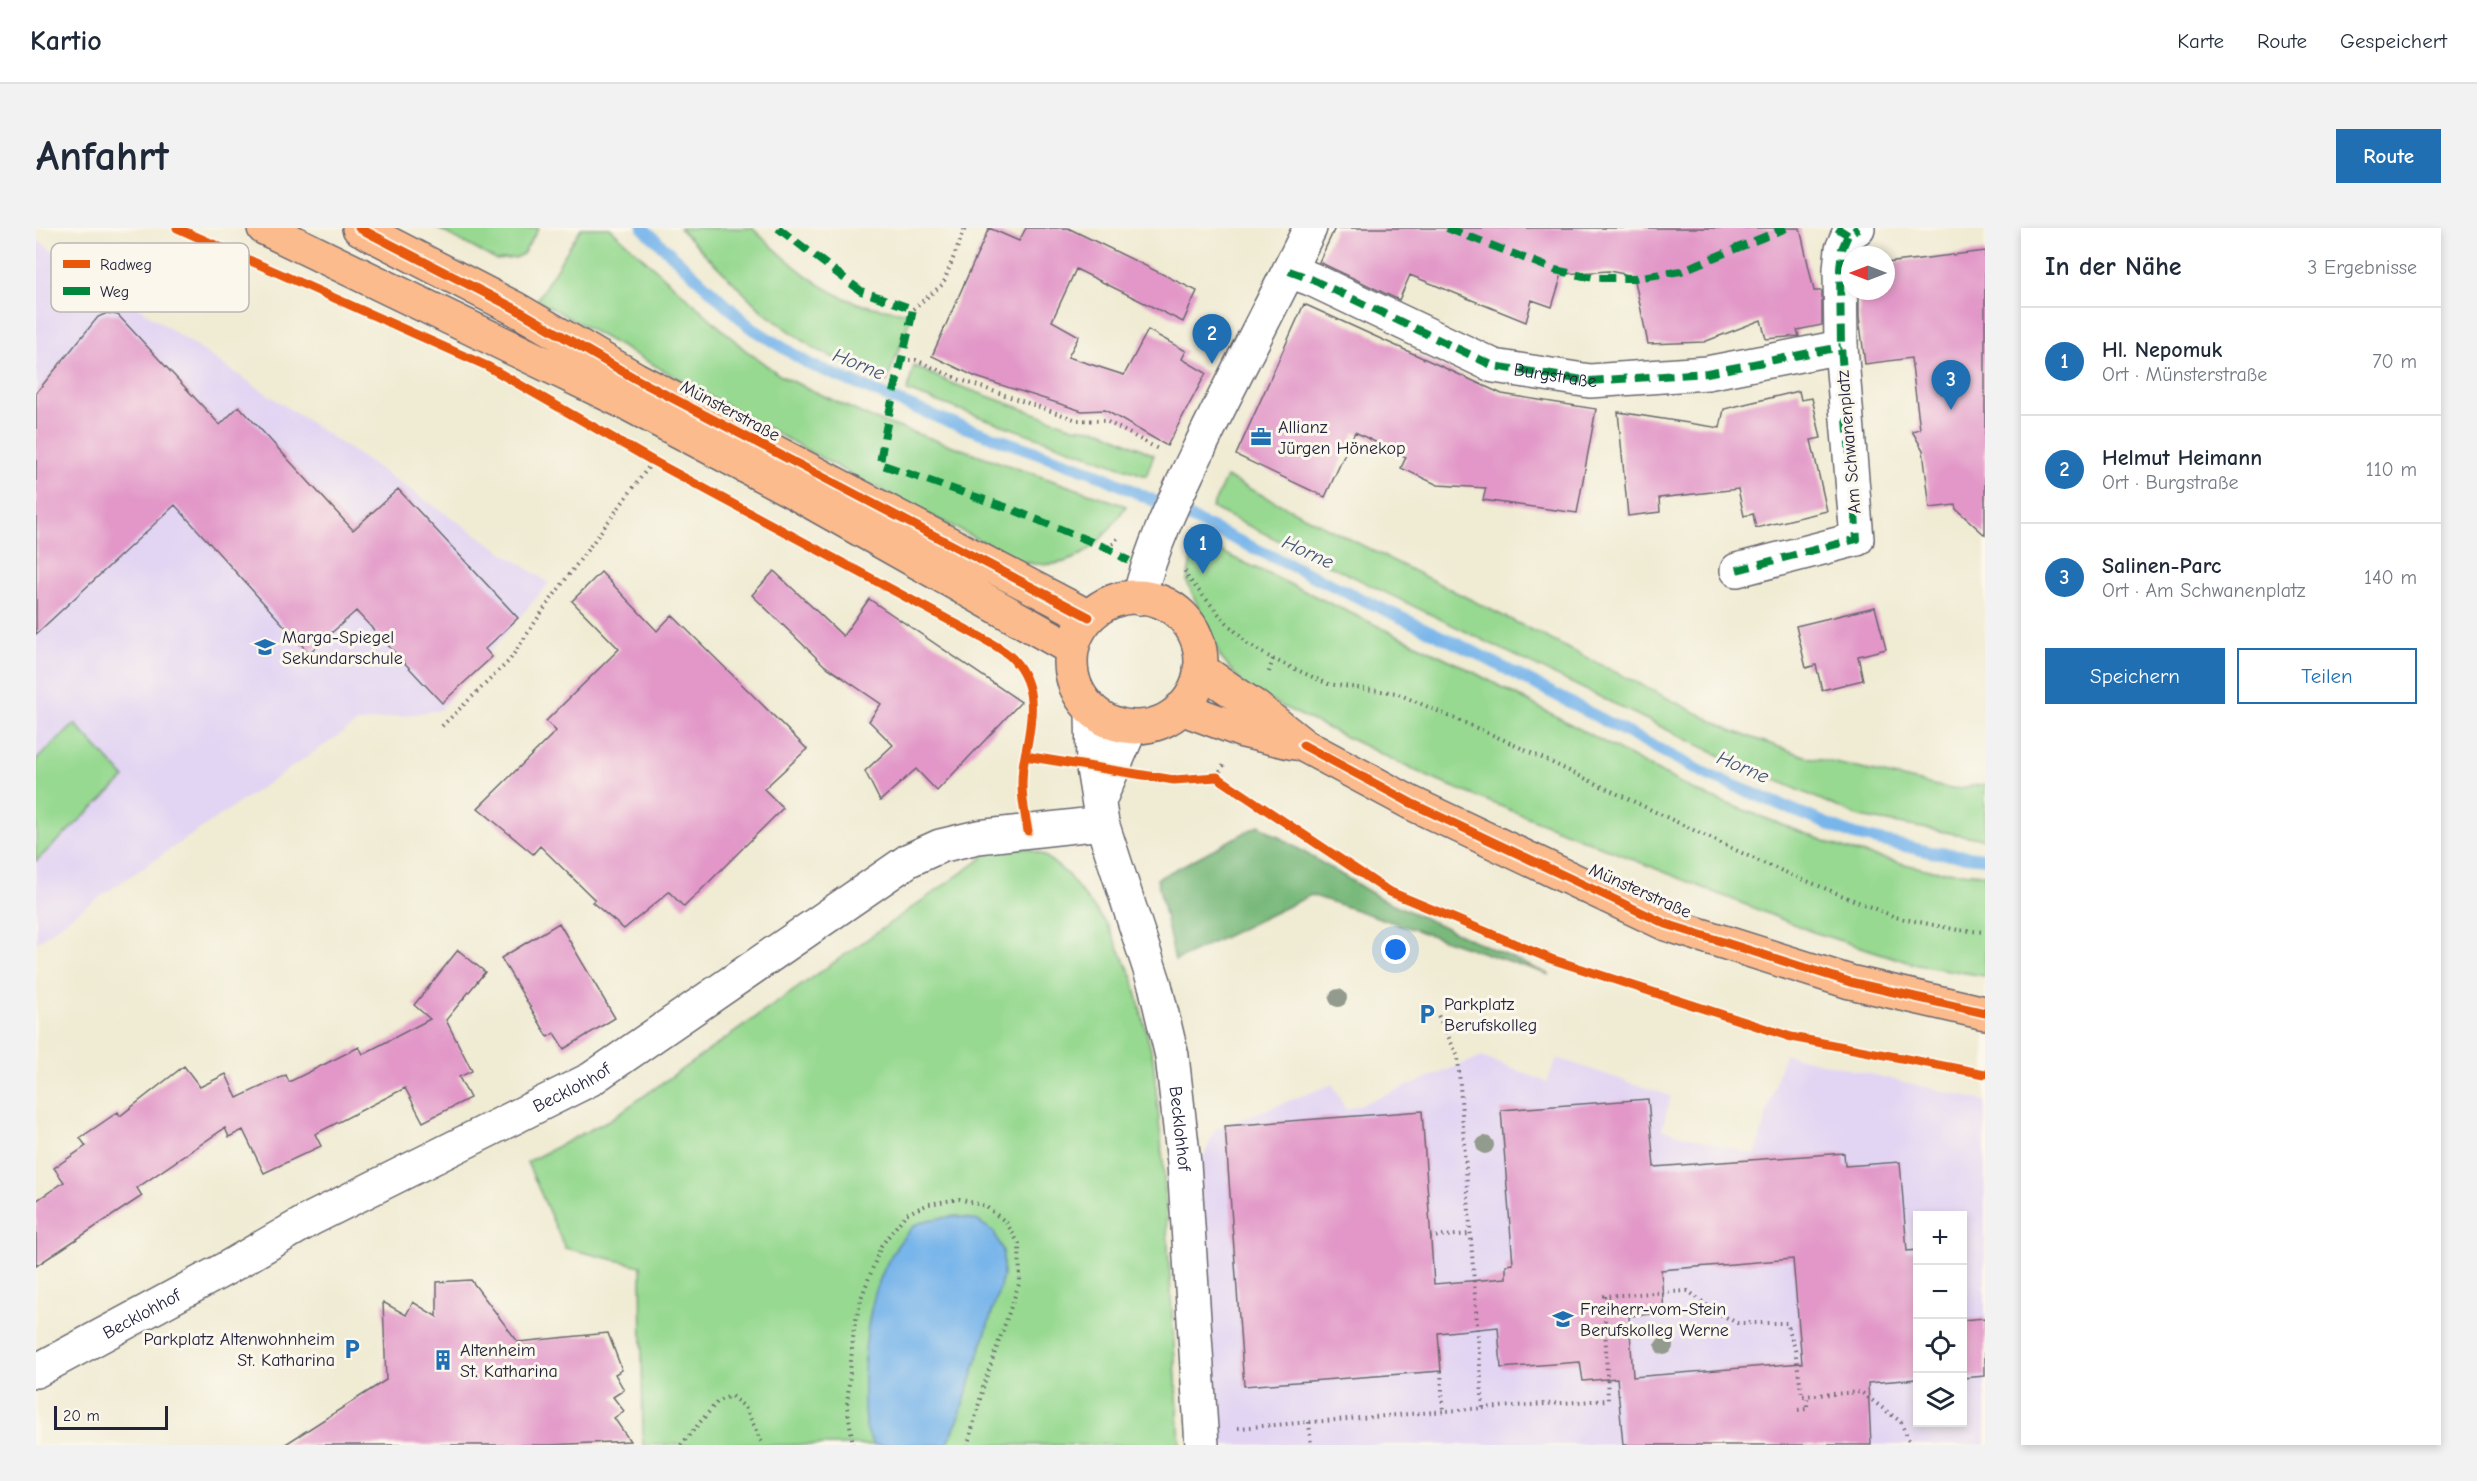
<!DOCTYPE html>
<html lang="de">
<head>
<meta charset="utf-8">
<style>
  body { margin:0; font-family:"Comic Neue",sans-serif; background:#f2f2f3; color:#1f2937 }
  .controls { position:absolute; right:18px; bottom:18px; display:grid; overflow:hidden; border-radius:0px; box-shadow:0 3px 9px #0003 }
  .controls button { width:54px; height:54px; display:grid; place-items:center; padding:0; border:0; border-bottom:2px solid #e0e1e3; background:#fff; color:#1f2937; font:30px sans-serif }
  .compass { position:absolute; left:1805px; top:18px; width:54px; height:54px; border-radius:50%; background:#fff; box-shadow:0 3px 9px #0003; rotate:270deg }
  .scale { position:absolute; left:18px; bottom:15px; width:114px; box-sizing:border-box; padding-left:6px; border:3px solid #22223b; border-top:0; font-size:16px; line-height:21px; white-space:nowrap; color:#22223b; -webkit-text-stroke:4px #fbf7ec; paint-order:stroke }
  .you { position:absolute; left:1360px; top:722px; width:21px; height:21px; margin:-15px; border:4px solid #fff; border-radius:50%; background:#1a73e8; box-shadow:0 0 0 9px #1a73e833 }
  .badge { display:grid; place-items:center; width:39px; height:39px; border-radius:50%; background:#1f6fb2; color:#fff; font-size:20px; font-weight:700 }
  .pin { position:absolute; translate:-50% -50px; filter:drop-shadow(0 2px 3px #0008) }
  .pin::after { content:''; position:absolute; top:32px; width:21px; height:18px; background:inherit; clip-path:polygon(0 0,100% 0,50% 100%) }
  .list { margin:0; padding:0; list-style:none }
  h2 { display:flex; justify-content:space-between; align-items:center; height:78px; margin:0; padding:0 24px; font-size:26px }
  h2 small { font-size:20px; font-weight:400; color:#747a83 }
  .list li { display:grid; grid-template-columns:39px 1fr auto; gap:18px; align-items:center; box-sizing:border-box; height:108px; padding:0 24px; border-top:2px solid #e0e1e3 }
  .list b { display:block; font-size:22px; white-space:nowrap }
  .list p { margin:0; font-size:20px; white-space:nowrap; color:#747a83 }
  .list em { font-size:20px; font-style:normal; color:#747a83 }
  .actions { display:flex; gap:12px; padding:18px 24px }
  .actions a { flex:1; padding:14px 0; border:2px solid #1f6fb2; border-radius:0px; text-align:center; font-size:21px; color:#1f6fb2 }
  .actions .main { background:#1f6fb2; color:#fff }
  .icon { flex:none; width:33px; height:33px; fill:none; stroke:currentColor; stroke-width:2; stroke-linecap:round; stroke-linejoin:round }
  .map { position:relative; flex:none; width:1949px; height:1217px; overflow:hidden; border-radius:0px }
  header { display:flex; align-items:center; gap:36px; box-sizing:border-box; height:84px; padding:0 30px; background:#fff; border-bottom:2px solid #e0e1e3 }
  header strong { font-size:28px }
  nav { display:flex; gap:33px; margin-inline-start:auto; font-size:21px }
  .intro { display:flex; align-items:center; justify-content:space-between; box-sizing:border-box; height:144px; padding:0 36px }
  h1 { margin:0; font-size:42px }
  .button { padding:15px 27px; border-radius:0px; background:#1f6fb2; color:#fff; font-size:21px; font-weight:700 }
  main { display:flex; gap:36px; padding:0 36px }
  aside { flex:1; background:#fff; border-radius:0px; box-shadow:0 3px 9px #0003 }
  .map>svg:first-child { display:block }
  .built { fill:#e2d4f3; fill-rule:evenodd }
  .green { fill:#97d991; stroke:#5c7e66; stroke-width:1.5 }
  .forest { fill:#79b97b; stroke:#4e6e5b; stroke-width:1.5 }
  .water { fill:#78b5ea; stroke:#4d6c92; stroke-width:1.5 }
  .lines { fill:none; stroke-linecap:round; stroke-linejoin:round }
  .stream { stroke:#78b5ea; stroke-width:12 }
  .building { fill:#e297c8; fill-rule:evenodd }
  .minor-casing { stroke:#6a6870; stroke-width:36 }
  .major-casing { stroke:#6a6870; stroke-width:36 }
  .path { stroke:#6a6870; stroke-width:4; stroke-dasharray:1.5 4.5; stroke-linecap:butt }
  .minor { stroke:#fff; stroke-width:33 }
  .major { stroke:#fbbb8d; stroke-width:33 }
  .quiet { stroke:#00873e; stroke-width:8; stroke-dasharray:15 8; stroke-linecap:butt }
  .cycleway-casing { stroke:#fbf7ec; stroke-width:13 }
  .cycleway { stroke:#e8590c; stroke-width:9 }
  .tree { fill:#929b8e }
  .labels { text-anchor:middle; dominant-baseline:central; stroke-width:6; stroke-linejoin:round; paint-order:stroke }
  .street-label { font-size:18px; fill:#22223b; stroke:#fbf7ec }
  .poi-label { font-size:18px; fill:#22223b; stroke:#fbf7ec; text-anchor:start }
  .water-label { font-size:20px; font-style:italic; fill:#405578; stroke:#fbf7ec }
  .key { fill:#fbf7ec; stroke:#bab7b7; stroke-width:1.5 }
  .key-label { font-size:16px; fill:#22223b }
</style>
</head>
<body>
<header>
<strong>Kartio</strong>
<nav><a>Karte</a><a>Route</a><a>Gespeichert</a></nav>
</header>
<div class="intro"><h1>Anfahrt</h1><a class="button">Route</a></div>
<main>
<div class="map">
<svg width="1949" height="1217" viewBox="0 0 1949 1217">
  <rect width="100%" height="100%" fill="#fbf7ec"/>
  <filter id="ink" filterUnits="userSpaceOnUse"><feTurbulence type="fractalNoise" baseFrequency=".0167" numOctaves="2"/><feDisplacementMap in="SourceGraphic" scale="12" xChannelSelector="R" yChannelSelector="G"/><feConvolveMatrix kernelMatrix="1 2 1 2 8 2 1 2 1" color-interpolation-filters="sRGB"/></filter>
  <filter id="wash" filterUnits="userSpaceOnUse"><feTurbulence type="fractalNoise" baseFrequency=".008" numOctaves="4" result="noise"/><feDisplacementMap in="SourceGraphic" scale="24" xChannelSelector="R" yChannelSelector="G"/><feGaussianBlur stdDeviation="1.35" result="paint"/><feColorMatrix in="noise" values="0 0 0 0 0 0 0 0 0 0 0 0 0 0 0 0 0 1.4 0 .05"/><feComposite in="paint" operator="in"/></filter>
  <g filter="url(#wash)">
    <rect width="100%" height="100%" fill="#f0ebd3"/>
    <!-- built -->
    <path class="built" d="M 0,11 L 513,355 L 404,482 L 321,495 L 40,685 L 0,715 Z
      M 1748,826 L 1949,873 L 1949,1217 L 1183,1217 L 1161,945 L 1179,901 L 1297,856 L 1310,882 L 1445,829 L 1511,854 L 1521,830 L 1635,868 L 1626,901 L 1719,927 ZM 1882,988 L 1926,988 L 1926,1194 L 1882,1194 Z"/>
    <!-- green -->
    <path class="green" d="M 401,0 L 503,0 L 487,26 L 479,30 L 460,32 Z
      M 545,0 L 574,0 L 708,121 L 745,148 L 833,189 L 1090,278 C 1063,319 1038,345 986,334 L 816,247 L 501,72 Z
      M 643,0 L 716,0 C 749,30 778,60 821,75 C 838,81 858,82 876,85 L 851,154 L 779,121 L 727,84 Z
      M 878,138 L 915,155 L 1037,199 L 1065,202 L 1118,227 L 1110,248 L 871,163 Z
      M 1190,249 L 1697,503 L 1772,529 L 1915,561 L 1949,556 L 1949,611 L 1824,589 L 1683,527 L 1176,280 Z
      M 1163,313 L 1426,438 L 1661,564 L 1812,622 L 1893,642 L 1949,646 L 1949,748 L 1882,737 L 1777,704 L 1397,551 L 1212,462 L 1185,430 L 1151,354 L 1155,331 Z
      M 39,496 L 89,550 L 0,633 L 0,532 Z
      M 962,616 L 994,621 L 1009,628 L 1031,646 L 1072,698 L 1096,748 L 1117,830 L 1127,934 L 1144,1217 L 607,1217 L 605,1038 L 529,1020 L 491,934 L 575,891 L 941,634 Z"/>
    <!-- forest -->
    <path class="forest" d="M 1223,597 L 1344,670 L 1514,747 L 1275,667 L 1139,733 L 1121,651 Z"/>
    <!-- water -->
    <path class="water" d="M 921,988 L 942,993 L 958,1004 L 967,1023 L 967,1049 L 923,1190 L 911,1217 L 838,1217 C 827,1201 828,1183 828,1164 C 827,1108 835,1040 877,999 C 887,990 908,990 921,988 Z"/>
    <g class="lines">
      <!-- stream -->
      <path class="stream" d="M 607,0 L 714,99 L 773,136 L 903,190 L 1059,245 L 1438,424 L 1672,547 L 1818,607 L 1895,624 L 1949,630"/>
    </g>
    <g id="blocks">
      <!-- building -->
      <path class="building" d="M 953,0 L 983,13 L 990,0 L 1032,0 L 1161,63 L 1147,94 L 1040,41 L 1016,93 L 1043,108 L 1032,129 L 1088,147 L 1112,102 L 1150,123 L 1146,131 L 1170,145 L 1131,218 L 1069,182 L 1046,183 L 940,149 L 896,128 Z
        M 1299,0 L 1764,0 L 1778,63 L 1786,63 L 1786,97 L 1761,102 L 1763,108 L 1730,111 L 1725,92 L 1668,114 L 1612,116 L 1598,48 L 1573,43 L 1526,46 L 1516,79 L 1496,72 L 1490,94 L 1374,47 L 1363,72 L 1283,34 Z
        M 1949,23 L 1949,307 L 1920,281 L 1919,277 L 1894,280 L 1887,222 L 1876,203 L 1884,201 L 1875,130 L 1829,136 L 1823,88 L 1823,63 L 1850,63 L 1850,35 Z
        M 1268,76 L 1466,166 L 1560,181 L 1541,285 L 1447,272 L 1450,260 L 1402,257 L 1365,240 L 1370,229 L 1319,204 L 1289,269 L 1200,227 Z
        M 71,85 L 82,87 L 184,197 L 203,178 L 317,302 L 362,261 L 482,390 L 449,421 L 456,429 L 406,475 L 320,383 L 273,425 L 139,277 L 0,406 L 0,165 L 62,89 Z
        M 1763,163 L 1765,172 L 1776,170 L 1785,210 L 1775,212 L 1791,283 L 1720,300 L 1717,286 L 1708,288 L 1702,261 L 1623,270 L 1624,284 L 1592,288 L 1582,184 L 1684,200 L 1688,181 Z
        M 738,343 L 807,408 L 833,371 L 985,474 L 901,563 L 880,541 L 844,573 L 829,543 L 857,517 L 833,493 L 845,476 L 788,437 L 716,367 Z
        M 565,344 L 621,403 L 636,387 L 771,521 L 728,561 L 747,580 L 648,679 L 633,664 L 588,701 L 556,674 L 559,672 L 504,618 L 497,626 L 442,580 L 520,503 L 510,493 L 583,421 L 536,373 Z
        M 1839,379 L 1850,421 L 1822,428 L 1827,452 L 1786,462 L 1780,437 L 1770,440 L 1760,398 Z
        M 523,695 L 579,790 L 528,821 L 518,805 L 512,809 L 465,730 Z
        M 422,722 L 449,744 L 410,792 L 436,843 L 423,849 L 434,870 L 387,894 L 369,860 L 279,906 L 285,918 L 228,945 L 207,902 L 193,909 L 189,900 L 101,960 L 106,968 L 0,1038 L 0,973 L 28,954 L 18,940 L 50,918 L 44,910 L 82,884 L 84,888 L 148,838 L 164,859 L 190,846 L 201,870 L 250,847 L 253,854 L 323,819 L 327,826 L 394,791 L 378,777 Z
        M 1612,871 L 1618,939 L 1808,925 L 1809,938 L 1864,934 L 1871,1023 L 1881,1022 L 1881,1151 L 1832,1155 L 1835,1217 L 1587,1217 L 1581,1150 L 1547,1153 L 1544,1134 L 1465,1140 L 1462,1099 L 1402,1105 L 1405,1143 L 1208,1158 L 1189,898 L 1386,883 L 1398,1056 L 1470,1050 L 1470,1037 L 1477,1036 L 1465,882 ZM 1757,1031 L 1766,1135 L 1597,1149 L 1593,1088 L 1628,1085 L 1625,1042 Z
        M 435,1052 L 482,1114 L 572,1105 L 586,1142 L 579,1146 L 588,1162 L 577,1169 L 588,1183 L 578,1190 L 594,1213 L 514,1217 L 248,1217 L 350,1152 L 347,1074 L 370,1087 L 377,1074 L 401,1089 L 401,1054 Z
        M 1949,1090 L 1949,1148 L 1926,1150 L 1926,1092 Z"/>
    </g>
  </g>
  <g filter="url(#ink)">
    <use href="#blocks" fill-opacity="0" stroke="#6a6870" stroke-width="1.5"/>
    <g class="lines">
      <!-- minor casing -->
      <g class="minor-casing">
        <g id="minor">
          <path id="s1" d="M 1253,43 L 1275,51 L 1458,138 L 1554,153 L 1671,145 L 1805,119"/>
          <path d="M 1701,342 L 1821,311 L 1805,119 L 1804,41 L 1806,21 L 1812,7 L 1822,0"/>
          <path d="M 1103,370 C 1116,318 1138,273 1161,225 C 1197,149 1237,76 1274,0"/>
          <path id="s2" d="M 1056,483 L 1057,540 L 1066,595 L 1119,757 L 1136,828 L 1148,935 L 1166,1217"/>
          <path d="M 1064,571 L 1095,499"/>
          <path id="s3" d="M 0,1143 L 189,1041 L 275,991 L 555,851 L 873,632 L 904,618 L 942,609 L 1066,595"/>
        </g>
      </g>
      <!-- major casing -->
      <g class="major-casing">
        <path id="major" d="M 228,0 L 594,177 L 754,262 L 1036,421
          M 323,0 L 480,81 L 600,151 L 1053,389
          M1035 434a65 65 0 1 1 130 0a65 65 0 1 1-130 0Z
          M 1164,441 L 1218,478 L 1267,517 L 1375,575 L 1630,696 L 1814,754 L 1949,785
          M 1145,480 L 1207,503 L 1258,515"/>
      </g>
      <!-- path -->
      <path class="path" d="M 877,81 L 907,56 L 929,0
        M 867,132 L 880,132 L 922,151 L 1041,192 L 1070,193 L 1124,222
        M 1073,321 L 1083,308
        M 1149,343 L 1152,350 L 1188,392 L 1212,416 L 1237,431 L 1292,456 L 1360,465 L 1468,512 L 1727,635 L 1859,689 L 1922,702 L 1949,704
        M 1233,444 L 1237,431
        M 406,498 L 473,433 L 510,378 L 617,233
        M 1181,549 L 1189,535
        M 1394,1009 L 1434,1006
        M 1405,1143 L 1407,1183
        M 1447,1180 L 1572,1172 L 1568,1068 L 1652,1063 L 1680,1084 L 1701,1095 L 1751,1095 L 1759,1121 L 1766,1168 L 1825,1164 L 1865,1194 L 1875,1217
        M 1762,1182 L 1771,1181 L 1771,1168
        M 1273,1194 L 1275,1217
        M 1202,1200 L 1447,1180 L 1422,829 L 1401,785
        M 645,1217 L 682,1173 L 695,1168 L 709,1179 L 727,1217
        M 817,1217 L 811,1177 L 818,1100 L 826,1068 L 845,1018 L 870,986 L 893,976 L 923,971 L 949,978 L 970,994 L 983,1016 L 984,1053 L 948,1156 L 932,1217"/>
      <!-- minor -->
      <use href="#minor" class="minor"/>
      <!-- major -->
      <use href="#major" class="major"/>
      <!-- quiet -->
      <path class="quiet" d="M 742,0 L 825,63 L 877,81 C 867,133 851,184 844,236 L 975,281 L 1073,321 L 1093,333
        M 1411,0 L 1519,42 L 1557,50 L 1599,50 L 1645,43 L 1750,0
        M 1801,0 L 1812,7
        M 1253,43 L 1275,51 L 1458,138 L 1554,153 L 1671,145 L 1805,119
        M 1701,342 L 1821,311 L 1805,119 L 1804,41 L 1806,21 L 1812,7 L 1822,0"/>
      <!-- cycleway casing -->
      <g class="cycleway-casing">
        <path id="cycleway" d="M 141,0 L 451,138 L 617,233 L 946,410 C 956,416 969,422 977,431 C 1003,459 996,494 989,528 L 1138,552 L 1181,549 L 1352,663 L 1515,731 L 1755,809 L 1949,846
          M 323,0 L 480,81 L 600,151 L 1053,389
          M 1267,517 L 1375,575 L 1630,696 L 1814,754 L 1949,785
          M 989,528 C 983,554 987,577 992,603"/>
      </g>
      <!-- cycleway -->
      <use href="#cycleway" class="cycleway"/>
    </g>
    <!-- trees -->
    <g class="tree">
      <circle cx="1302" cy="770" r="9"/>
      <circle cx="1449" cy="917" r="9"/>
      <circle cx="1628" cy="1118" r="9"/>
    </g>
  </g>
  <!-- icons -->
  <defs>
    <g id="office-bare" transform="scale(1.62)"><path d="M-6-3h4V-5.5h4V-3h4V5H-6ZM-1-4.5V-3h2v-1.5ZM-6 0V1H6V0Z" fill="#1f6fb2" stroke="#fbf7ec" stroke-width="2.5" paint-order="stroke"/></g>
    <g id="school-bare" transform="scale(1.62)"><path d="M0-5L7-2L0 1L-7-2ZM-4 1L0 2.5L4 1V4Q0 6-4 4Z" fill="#1f6fb2" stroke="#fbf7ec" stroke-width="2.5" paint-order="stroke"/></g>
    <g id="parking-bare" transform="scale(1.62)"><path d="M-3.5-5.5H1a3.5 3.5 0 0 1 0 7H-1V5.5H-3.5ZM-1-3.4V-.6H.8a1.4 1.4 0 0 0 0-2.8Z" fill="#1f6fb2" stroke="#fbf7ec" stroke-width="2.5" paint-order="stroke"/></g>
    <g id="building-bare" transform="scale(1.62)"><path d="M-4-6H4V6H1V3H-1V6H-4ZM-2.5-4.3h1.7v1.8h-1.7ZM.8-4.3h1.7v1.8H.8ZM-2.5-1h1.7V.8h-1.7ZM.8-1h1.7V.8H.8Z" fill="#1f6fb2" stroke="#fbf7ec" stroke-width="2.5" paint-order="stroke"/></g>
  </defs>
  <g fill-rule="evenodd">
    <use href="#office-bare" x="1225" y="209"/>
    <use href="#school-bare" x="229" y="419"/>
    <use href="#parking-bare" x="1391" y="786"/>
    <use href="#school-bare" x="1527" y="1091"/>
    <use href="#parking-bare" x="316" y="1121"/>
    <use href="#building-bare" x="407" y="1132"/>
  </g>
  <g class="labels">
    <!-- street labels -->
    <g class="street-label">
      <text stroke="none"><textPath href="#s1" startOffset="288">Burgstraße</textPath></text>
      <text transform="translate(694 183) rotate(28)">Münsterstraße</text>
      <text transform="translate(1813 214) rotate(-95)">Am Schwanenplatz</text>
      <text transform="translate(1604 663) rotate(24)">Münsterstraße</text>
      <text stroke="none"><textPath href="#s3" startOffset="606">Becklohhof</textPath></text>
      <text stroke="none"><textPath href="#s2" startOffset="429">Becklohhof</textPath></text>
      <text stroke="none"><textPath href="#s3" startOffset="120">Becklohhof</textPath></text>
    </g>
    <!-- poi labels -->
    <g class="poi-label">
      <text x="1242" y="199">Allianz<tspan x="1242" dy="21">Jürgen Hönekop</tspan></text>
      <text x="246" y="409">Marga-Spiegel<tspan x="246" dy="21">Sekundarschule</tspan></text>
      <text x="1408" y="776">Parkplatz<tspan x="1408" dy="21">Berufskolleg</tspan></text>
      <text x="1544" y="1081">Freiherr-vom-Stein<tspan x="1544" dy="21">Berufskolleg Werne</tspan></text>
      <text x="299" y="1111" text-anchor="end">Parkplatz Altenwohnheim<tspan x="299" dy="21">St. Katharina</tspan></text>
      <text x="424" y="1122">Altenheim<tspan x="424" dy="21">St. Katharina</tspan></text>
    </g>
    <!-- water labels -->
    <g class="water-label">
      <text transform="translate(823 136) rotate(22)">Horne</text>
      <text transform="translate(1272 324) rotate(25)">Horne</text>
      <text transform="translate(1707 539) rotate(23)">Horne</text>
    </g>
  </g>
  <!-- legend -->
  <rect x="15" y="15" width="198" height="69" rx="9" class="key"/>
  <rect x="27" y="32" width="27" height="8" fill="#e8590c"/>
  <rect x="27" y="59" width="27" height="8" fill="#00873e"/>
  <g class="key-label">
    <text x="64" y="42">Radweg</text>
    <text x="64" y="69">Weg</text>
  </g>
</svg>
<div class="controls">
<button>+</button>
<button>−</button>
<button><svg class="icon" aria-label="locate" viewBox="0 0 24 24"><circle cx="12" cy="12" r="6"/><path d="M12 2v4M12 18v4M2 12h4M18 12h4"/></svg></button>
<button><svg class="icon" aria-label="layers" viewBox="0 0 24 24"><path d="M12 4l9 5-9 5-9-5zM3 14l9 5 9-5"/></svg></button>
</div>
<svg class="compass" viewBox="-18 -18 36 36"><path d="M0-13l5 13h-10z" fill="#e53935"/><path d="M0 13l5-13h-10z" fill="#747a83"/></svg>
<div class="scale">20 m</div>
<div class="you"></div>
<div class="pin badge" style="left:1167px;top:346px">1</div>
<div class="pin badge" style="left:1176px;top:136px">2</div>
<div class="pin badge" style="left:1915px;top:182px">3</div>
</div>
<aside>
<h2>In der Nähe<small>3 Ergebnisse</small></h2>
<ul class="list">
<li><span class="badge">1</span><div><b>Hl. Nepomuk</b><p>Ort · Münsterstraße</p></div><em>70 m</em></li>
<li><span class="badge">2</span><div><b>Helmut Heimann</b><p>Ort · Burgstraße</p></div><em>110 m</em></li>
<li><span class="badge">3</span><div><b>Salinen-Parc</b><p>Ort · Am Schwanenplatz</p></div><em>140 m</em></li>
</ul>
<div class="actions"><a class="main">Speichern</a><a>Teilen</a></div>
</aside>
</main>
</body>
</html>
